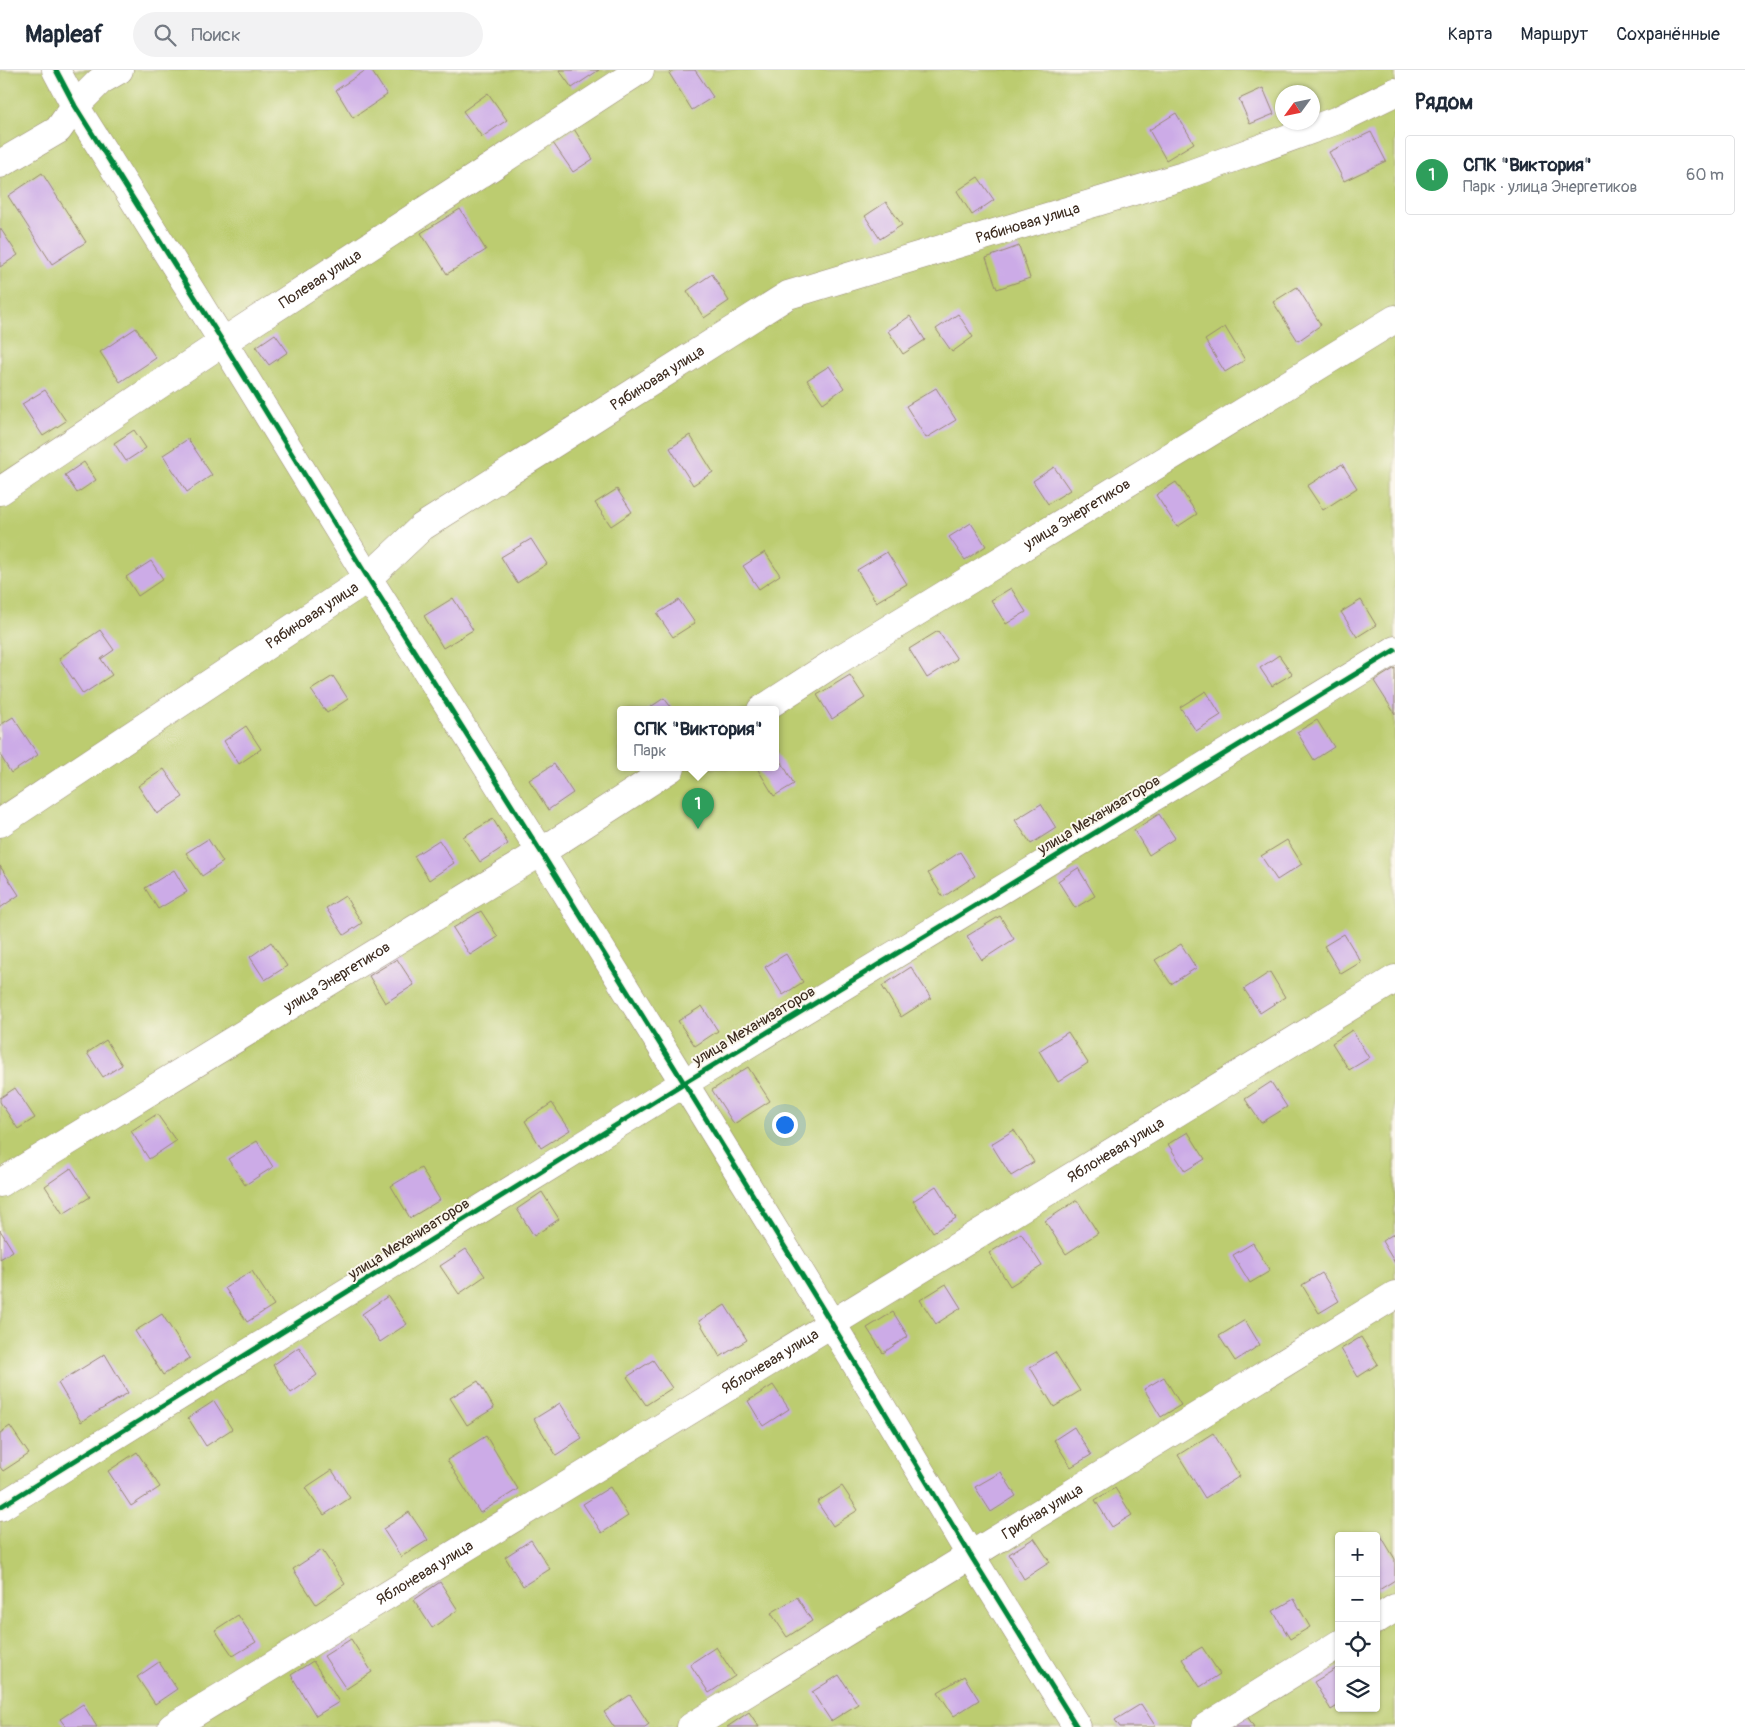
<!DOCTYPE html>
<html lang="ru">
<head>
<meta charset="utf-8">
<style>
  body { margin:0; font-family:Pangolin,sans-serif; background:#f2f2f3; color:#1f2937 }
  .controls { position:absolute; right:15px; bottom:15px; display:grid; overflow:hidden; border-radius:5px; box-shadow:0 1px 4px #0004 }
  .controls button { width:45px; height:45px; display:grid; place-items:center; padding:0; border:0; border-bottom:1px solid #e0e1e3; background:#fff; color:#1f2937; font:25px sans-serif }
  .compass { position:absolute; left:1275px; top:15px; width:45px; height:45px; border-radius:50%; background:#fff; box-shadow:0 1px 4px #0004; rotate:237deg }
  .you { position:absolute; left:784px; top:1054px; width:18px; height:18px; margin:-12px; border:4px solid #fff; border-radius:50%; background:#1a73e8; box-shadow:0 0 0 8px #1a73e833 }
  .badge { display:grid; place-items:center; width:32px; height:32px; border-radius:50%; background:#db2777; color:#fff; font-size:16px; font-weight:700 }
  .pin { position:absolute; translate:-50% -41px; filter:drop-shadow(0 1px 2px #0008) }
  .pin::after { content:''; position:absolute; top:26px; width:18px; height:15px; background:inherit; clip-path:polygon(0 0,100% 0,50% 100%) }
  .popup { position:absolute; left:617px; top:636px; width:162px; height:65px; box-sizing:border-box; display:grid; place-content:center; border-radius:5px; background:#fff; filter:drop-shadow(0 1px 4px #0005); font-size:16px; white-space:nowrap; color:#747a83 }
  .popup b { font-size:19px; color:#1f2937 }
  .popup::after { content:''; position:absolute; left:50%; top:100%; margin-left:-10px; border:10px solid transparent; border-top-color:#fff }
  .list { margin:0; padding:0; list-style:none }
  h2 { display:flex; justify-content:space-between; align-items:center; height:65px; margin:0; padding:0 20px; font-size:21px }
  h2 small { font-size:16px; font-weight:400; color:#747a83 }
  .list li { display:grid; grid-template-columns:32px 1fr auto; gap:15px; align-items:center; box-sizing:border-box; height:80px; margin:0 10px 10px; padding:0 10px; border:1px solid #e0e1e3; border-radius:5px }
  .list b { display:block; font-size:19px; white-space:nowrap }
  .list p { margin:0; font-size:16px; white-space:nowrap; color:#747a83 }
  .list em { font-size:16px; font-style:normal; color:#747a83 }
  .icon { flex:none; width:28px; height:28px; fill:none; stroke:currentColor; stroke-width:2; stroke-linecap:round; stroke-linejoin:round }
  .map { position:relative; flex:none; width:1395px; height:1657px; overflow:hidden }
  header { display:flex; align-items:center; gap:30px; box-sizing:border-box; height:70px; padding:0 25px; background:#fff; border-bottom:1px solid #e0e1e3 }
  header strong { font-size:24px }
  nav { display:flex; gap:28px; margin-inline-start:auto; font-size:18px }
  .search { width:350px; height:45px; background:#f2f2f3; display:flex; align-items:center; gap:12px; box-sizing:border-box; padding:0 18px; border-radius:28px; color:#747a83; font-size:19px }
  main { display:flex }
  aside { flex:1; background:#fff }
  .map>svg:first-child { display:block }
  .green { fill:#bccc6f; stroke:#7c7b46; fill-rule:evenodd }
  .building { fill:#ccabe7 }
  .lines { fill:none; stroke-linecap:round; stroke-linejoin:round }
  .minor-casing { stroke:#958670; stroke-width:29 }
  .minor { stroke:#fff; stroke-width:28 }
  .cycleway-casing { stroke:#fbf7ec; stroke-width:8 }
  .cycleway { stroke:#00873e; stroke-width:5 }
  .labels { text-anchor:middle; dominant-baseline:central; stroke-width:4; stroke-linejoin:round; paint-order:stroke }
  .street-label { font-size:15px; fill:#3b2a1e; stroke:#fbf7ec }
</style>
</head>
<body>
<header>
<strong>Mapleaf</strong>
<div class="search"><svg class="icon" aria-label="search" viewBox="0 0 24 24"><circle cx="10" cy="10" r="6"/><path d="M15 15l6 6"/></svg>Поиск</div>
<nav><a>Карта</a><a>Маршрут</a><a>Сохранённые</a></nav>
</header>
<main>
<div class="map">
<svg width="1395" height="1657" viewBox="0 0 1395 1657">
  <rect width="100%" height="100%" fill="#fbf7ec"/>
  <filter id="ink" filterUnits="userSpaceOnUse"><feTurbulence type="fractalNoise" baseFrequency=".02" numOctaves="2"/><feDisplacementMap in="SourceGraphic" scale="10" xChannelSelector="R" yChannelSelector="G"/><feConvolveMatrix kernelMatrix="1 2 1 2 8 2 1 2 1" color-interpolation-filters="sRGB"/></filter>
  <filter id="wash" filterUnits="userSpaceOnUse"><feTurbulence type="fractalNoise" baseFrequency=".0096" numOctaves="4" result="noise"/><feDisplacementMap in="SourceGraphic" scale="20" xChannelSelector="R" yChannelSelector="G"/><feGaussianBlur stdDeviation="1.12" result="paint"/><feColorMatrix in="noise" values="0 0 0 0 0 0 0 0 0 0 0 0 0 0 0 0 0 1.4 0 .05"/><feComposite in="paint" operator="in"/></filter>
  <g filter="url(#wash)">
    <rect width="100%" height="100%" fill="#efe2c3"/>
    <!-- green -->
    <path class="green" d="M 0,0 L 1395,0 L 1395,1657 L 0,1657 ZM 1282,22 L 1312,22 L 1312,52 L 1282,52 ZM 620,640 L 776,640 L 776,698 L 620,698 ZM 1339,1466 L 1376,1466 L 1376,1638 L 1339,1638 Z"/>
    <g id="blocks">
      <!-- building -->
      <path class="building" d="M 366,0 L 371,0 L 387,25 L 353,48 L 336,20 Z
        M 559,0 L 599,0 L 572,18 Z
        M 674,0 L 695,0 L 713,27 L 692,40 L 669,3 Z
        M 1263,18 L 1274,44 L 1250,54 L 1239,29 Z
        M 488,23 L 507,50 L 482,67 L 463,41 Z
        M 1176,43 L 1194,73 L 1166,90 L 1149,60 Z
        M 574,59 L 593,89 L 573,102 L 553,73 Z
        M 1371,62 L 1386,91 L 1344,111 L 1329,82 Z
        M 42,103 L 86,172 L 52,194 L 8,126 Z
        M 978,107 L 994,130 L 972,145 L 957,121 Z
        M 886,132 L 902,155 L 880,169 L 865,146 Z
        M 460,139 L 486,180 L 447,204 L 421,163 Z
        M 0,158 L 18,185 L 0,197 Z
        M 1019,176 L 1030,208 L 997,219 L 986,188 Z
        M 712,204 L 729,231 L 704,248 L 687,221 Z
        M 1297,217 L 1321,255 L 1298,271 L 1273,232 Z
        M 958,244 L 973,267 L 952,282 L 936,259 Z
        M 910,246 L 925,270 L 903,284 L 888,261 Z
        M 1225,257 L 1245,290 L 1225,302 L 1205,270 Z
        M 136,258 L 156,288 L 120,312 L 100,282 Z
        M 275,264 L 288,282 L 269,295 L 256,277 Z
        M 829,296 L 844,318 L 823,333 L 807,310 Z
        M 936,318 L 956,350 L 926,368 L 906,336 Z
        M 45,320 L 66,351 L 43,366 L 22,334 Z
        M 134,360 L 146,378 L 126,391 L 114,373 Z
        M 690,365 L 713,402 L 693,415 L 670,378 Z
        M 188,369 L 212,405 L 187,422 L 163,385 Z
        M 84,392 L 96,410 L 77,423 L 65,405 Z
        M 1342,394 L 1357,418 L 1323,440 L 1307,416 Z
        M 1054,397 L 1070,420 L 1048,434 L 1033,411 Z
        M 1176,412 L 1197,444 L 1177,457 L 1156,425 Z
        M 617,419 L 632,442 L 611,456 L 595,433 Z
        M 971,453 L 986,476 L 965,490 L 949,467 Z
        M 531,469 L 547,494 L 517,513 L 501,487 Z
        M 765,482 L 780,505 L 759,519 L 743,496 Z
        M 887,482 L 907,514 L 876,532 L 857,500 Z
        M 151,491 L 163,509 L 138,526 L 126,507 Z
        M 1011,518 L 1026,542 L 1006,554 L 991,530 Z
        M 453,528 L 473,560 L 443,578 L 424,546 Z
        M 679,530 L 695,553 L 673,567 L 657,544 Z
        M 1361,530 L 1376,555 L 1357,567 L 1341,542 Z
        M 100,560 L 114,580 L 101,589 L 112,605 L 83,624 L 59,588 Z
        M 938,561 L 957,589 L 927,608 L 909,579 Z
        M 1279,585 L 1292,604 L 1272,616 L 1260,598 Z
        M 1395,598 L 1395,644 L 1374,611 Z
        M 850,605 L 865,628 L 832,649 L 817,625 Z
        M 333,606 L 348,629 L 327,643 L 311,620 Z
        M 1206,621 L 1221,645 L 1196,661 L 1180,637 Z
        M 664,628 L 673,640 L 646,640 Z
        M 13,647 L 38,685 L 11,703 L 0,685 L 0,655 Z
        M 1317,650 L 1334,677 L 1314,690 L 1297,662 Z
        M 246,656 L 261,679 L 239,694 L 224,671 Z
        M 776,682 L 794,714 L 774,726 L 757,698 L 776,698 Z
        M 554,694 L 573,723 L 548,740 L 529,710 Z
        M 164,699 L 183,727 L 157,744 L 138,716 Z
        M 1041,734 L 1056,758 L 1031,774 L 1015,750 Z
        M 1159,744 L 1175,768 L 1149,785 L 1134,760 Z
        M 493,749 L 508,774 L 480,792 L 463,767 Z
        M 208,769 L 223,792 L 202,806 L 186,783 Z
        M 439,770 L 454,793 L 429,810 L 414,786 Z
        M 1287,770 L 1302,794 L 1277,810 L 1261,786 Z
        M 960,782 L 975,806 L 943,827 L 928,803 Z
        M 0,796 L 19,825 L 0,838 Z
        M 1078,798 L 1095,826 L 1075,838 L 1058,811 Z
        M 174,800 L 187,822 L 158,839 L 145,818 Z
        M 345,826 L 362,853 L 344,865 L 326,838 Z
        M 481,841 L 498,867 L 470,885 L 453,858 Z
        M 1000,846 L 1014,869 L 982,890 L 967,866 Z
        M 1344,864 L 1361,892 L 1341,904 L 1324,876 Z
        M 271,872 L 287,896 L 265,910 L 250,887 Z
        M 1181,874 L 1196,898 L 1171,914 L 1155,890 Z
        M 786,884 L 803,912 L 783,925 L 765,897 Z
        M 397,889 L 414,915 L 385,933 L 369,906 Z
        M 911,897 L 931,928 L 901,947 L 882,916 Z
        M 1270,902 L 1285,927 L 1260,943 L 1244,919 Z
        M 702,936 L 718,961 L 695,976 L 678,951 Z
        M 1352,960 L 1369,988 L 1349,1000 L 1332,973 Z
        M 1068,962 L 1088,993 L 1058,1012 L 1039,981 Z
        M 106,970 L 122,995 L 103,1007 L 87,983 Z
        M 748,997 L 770,1031 L 734,1054 L 712,1020 Z
        M 1271,1012 L 1287,1037 L 1261,1053 L 1245,1029 Z
        M 15,1018 L 35,1048 L 18,1059 L 0,1032 L 0,1028 Z
        M 552,1033 L 570,1060 L 541,1078 L 525,1051 Z
        M 157,1044 L 176,1071 L 149,1089 L 131,1061 Z
        M 1014,1060 L 1034,1092 L 1011,1106 L 991,1074 Z
        M 1188,1062 L 1205,1089 L 1185,1101 L 1168,1074 Z
        M 257,1071 L 273,1097 L 245,1115 L 228,1089 Z
        M 71,1098 L 90,1127 L 63,1144 L 45,1116 Z
        M 421,1098 L 440,1130 L 410,1148 L 391,1116 Z
        M 936,1116 L 956,1148 L 933,1162 L 913,1131 Z
        M 542,1122 L 559,1149 L 534,1166 L 517,1139 Z
        M 1077,1130 L 1098,1163 L 1066,1184 L 1045,1151 Z
        M 0,1160 L 13,1181 L 0,1189 Z
        M 1021,1163 L 1042,1196 L 1010,1216 L 989,1183 Z
        M 1395,1163 L 1395,1193 L 1382,1171 Z
        M 1253,1173 L 1270,1201 L 1250,1213 L 1233,1185 Z
        M 466,1179 L 485,1206 L 459,1224 L 440,1196 Z
        M 252,1201 L 274,1235 L 247,1252 L 225,1218 Z
        M 1322,1203 L 1339,1231 L 1319,1243 L 1302,1215 Z
        M 946,1214 L 961,1238 L 936,1254 L 920,1230 Z
        M 388,1226 L 407,1254 L 380,1272 L 362,1244 Z
        M 725,1235 L 747,1270 L 720,1287 L 699,1251 Z
        M 893,1242 L 908,1266 L 883,1283 L 867,1258 Z
        M 162,1244 L 190,1288 L 163,1305 L 135,1261 Z
        M 1245,1250 L 1260,1275 L 1235,1291 L 1219,1266 Z
        M 1361,1267 L 1378,1294 L 1358,1307 L 1341,1279 Z
        M 299,1277 L 317,1305 L 291,1323 L 273,1295 Z
        M 1055,1282 L 1080,1321 L 1054,1337 L 1030,1297 Z
        M 105,1284 L 128,1323 L 81,1352 L 58,1313 Z
        M 653,1290 L 672,1318 L 646,1335 L 627,1307 Z
        M 1164,1307 L 1181,1335 L 1161,1347 L 1144,1319 Z
        M 478,1311 L 494,1338 L 467,1355 L 450,1328 Z
        M 773,1315 L 789,1339 L 763,1356 L 748,1331 Z
        M 214,1331 L 232,1359 L 206,1376 L 188,1348 Z
        M 560,1333 L 582,1368 L 556,1385 L 534,1349 Z
        M 10,1356 L 29,1384 L 3,1401 L 0,1397 L 0,1363 Z
        M 1074,1357 L 1091,1385 L 1071,1397 L 1054,1370 Z
        M 1213,1363 L 1240,1406 L 1205,1428 L 1178,1385 Z
        M 486,1366 L 518,1419 L 480,1443 L 447,1390 Z
        M 137,1382 L 160,1417 L 131,1436 L 108,1401 Z
        M 332,1400 L 350,1428 L 324,1445 L 305,1418 Z
        M 1001,1402 L 1016,1426 L 991,1442 L 975,1417 Z
        M 842,1416 L 858,1440 L 833,1456 L 817,1432 Z
        M 610,1417 L 628,1446 L 602,1463 L 583,1434 Z
        M 1115,1418 L 1132,1445 L 1112,1457 L 1095,1430 Z
        M 409,1442 L 428,1470 L 401,1487 L 383,1459 Z
        M 1380,1464 L 1395,1489 L 1395,1510 L 1379,1520 L 1376,1515 L 1376,1467 Z
        M 1034,1468 L 1050,1492 L 1024,1509 L 1009,1484 Z
        M 531,1470 L 550,1499 L 523,1516 L 505,1487 Z
        M 322,1480 L 345,1514 L 316,1534 L 293,1499 Z
        M 440,1512 L 458,1540 L 432,1558 L 414,1530 Z
        M 797,1527 L 812,1551 L 787,1567 L 771,1543 Z
        M 1294,1529 L 1310,1557 L 1290,1569 L 1273,1541 Z
        M 238,1545 L 256,1572 L 233,1586 L 215,1560 Z
        M 351,1569 L 372,1602 L 346,1619 L 324,1586 Z
        M 716,1577 L 735,1606 L 709,1623 L 690,1594 Z
        M 1202,1577 L 1220,1604 L 1200,1617 L 1182,1589 Z
        M 313,1591 L 339,1632 L 316,1646 L 291,1605 Z
        M 159,1592 L 177,1619 L 155,1634 L 137,1607 Z
        M 1339,1597 L 1339,1635 L 1331,1640 L 1314,1612 Z
        M 839,1605 L 858,1634 L 831,1651 L 812,1622 Z
        M 964,1606 L 979,1630 L 954,1646 L 938,1622 Z
        M 630,1625 L 649,1654 L 645,1657 L 614,1657 L 604,1642 Z
        M 83,1634 L 97,1657 L 66,1657 L 60,1649 Z
        M 1141,1634 L 1156,1657 L 1120,1657 L 1115,1650 Z
        M 749,1642 L 759,1657 L 727,1657 Z
        M 1247,1646 L 1254,1657 L 1229,1657 Z"/>
    </g>
  </g>
  <g filter="url(#ink)">
    <use href="#blocks" fill-opacity="0" stroke="#958670" stroke-width="1"/>
    <g class="lines">
      <!-- minor casing -->
      <g class="minor-casing">
        <g id="minor">
          <path d="M 56,0 L 75,36 L 223,272 L 368,508 L 541,782 L 684,1013 L 832,1254 L 971,1486 L 1077,1657"/>
          <path d="M 0,94 L 58,60 L 75,36 L 100,11 L 119,0"/>
          <path id="s1" d="M 0,421 L 223,272 L 640,0"/>
          <path id="s2" d="M 761,640 L 835,592 L 1395,249"/>
          <path id="s3" d="M 0,753 L 368,508 L 422,457 L 788,225 L 1187,105 L 1338,50 L 1395,22"/>
          <path id="s4" d="M 0,1113 L 541,782 L 671,698"/>
          <path d="M 0,1437 L 684,1013 L 1395,580"/>
          <path d="M 1376,1550 L 1395,1538"/>
          <path id="s5" d="M 172,1657 L 1395,909"/>
          <path id="s6" d="M 691,1657 L 1395,1225"/>
          <path d="M 1206,1657 L 1339,1574"/>
        </g>
      </g>
      <!-- minor -->
      <use href="#minor" class="minor"/>
      <!-- cycleway casing -->
      <g class="cycleway-casing">
        <path id="cycleway" d="M 56,0 L 75,36 L 223,272 L 368,508 L 541,782 L 684,1013 L 832,1254 L 971,1486 L 1077,1657
          M 0,1437 L 684,1013 L 1395,580"/>
      </g>
      <!-- cycleway -->
      <use href="#cycleway" class="cycleway"/>
    </g>
  </g>
  <g class="labels">
    <!-- street labels -->
    <g class="street-label">
      <text stroke="none"><textPath href="#s3" startOffset="1200">Рябиновая улица</textPath></text>
      <text stroke="none"><textPath href="#s1" startOffset="384">Полевая улица</textPath></text>
      <text stroke="none"><textPath href="#s3" startOffset="795">Рябиновая улица</textPath></text>
      <text stroke="none"><textPath href="#s2" startOffset="372">улица Энергетиков</textPath></text>
      <text stroke="none"><textPath href="#s3" startOffset="375">Рябиновая улица</textPath></text>
      <text transform="translate(1099 745) rotate(-31)">улица Механизаторов</text>
      <text stroke="none"><textPath href="#s4" startOffset="395">улица Энергетиков</textPath></text>
      <text transform="translate(754 956) rotate(-31)">улица Механизаторов</text>
      <text stroke="none"><textPath href="#s5" startOffset="1106">Яблоневая улица</textPath></text>
      <text transform="translate(409 1169) rotate(-32)">улица Механизаторов</text>
      <text stroke="none"><textPath href="#s5" startOffset="701">Яблоневая улица</textPath></text>
      <text stroke="none"><textPath href="#s6" startOffset="412">Грибная улица</textPath></text>
      <text stroke="none"><textPath href="#s5" startOffset="296">Яблоневая улица</textPath></text>
    </g>
  </g>
</svg>
<div class="controls">
<button>+</button>
<button>−</button>
<button><svg class="icon" aria-label="locate" viewBox="0 0 24 24"><circle cx="12" cy="12" r="6"/><path d="M12 2v4M12 18v4M2 12h4M18 12h4"/></svg></button>
<button><svg class="icon" aria-label="layers" viewBox="0 0 24 24"><path d="M12 4l9 5-9 5-9-5zM3 14l9 5 9-5"/></svg></button>
</div>
<svg class="compass" viewBox="-18 -18 36 36"><path d="M0-13l5 13h-10z" fill="#e53935"/><path d="M0 13l5-13h-10z" fill="#747a83"/></svg>
<div class="you"></div>
<div class="pin badge" style="left:698px;top:759px;background:#2e9e5b">1</div>
<div class="popup"><b>СПК &quot;Виктория&quot;</b>Парк</div>
</div>
<aside>
<h2>Рядом<small></small></h2>
<ul class="list">
<li><span class="badge" style="background:#2e9e5b">1</span><div><b>СПК &quot;Виктория&quot;</b><p>Парк · улица Энергетиков</p></div><em>60 m</em></li>
</ul>
</aside>
</main>
</body>
</html>
